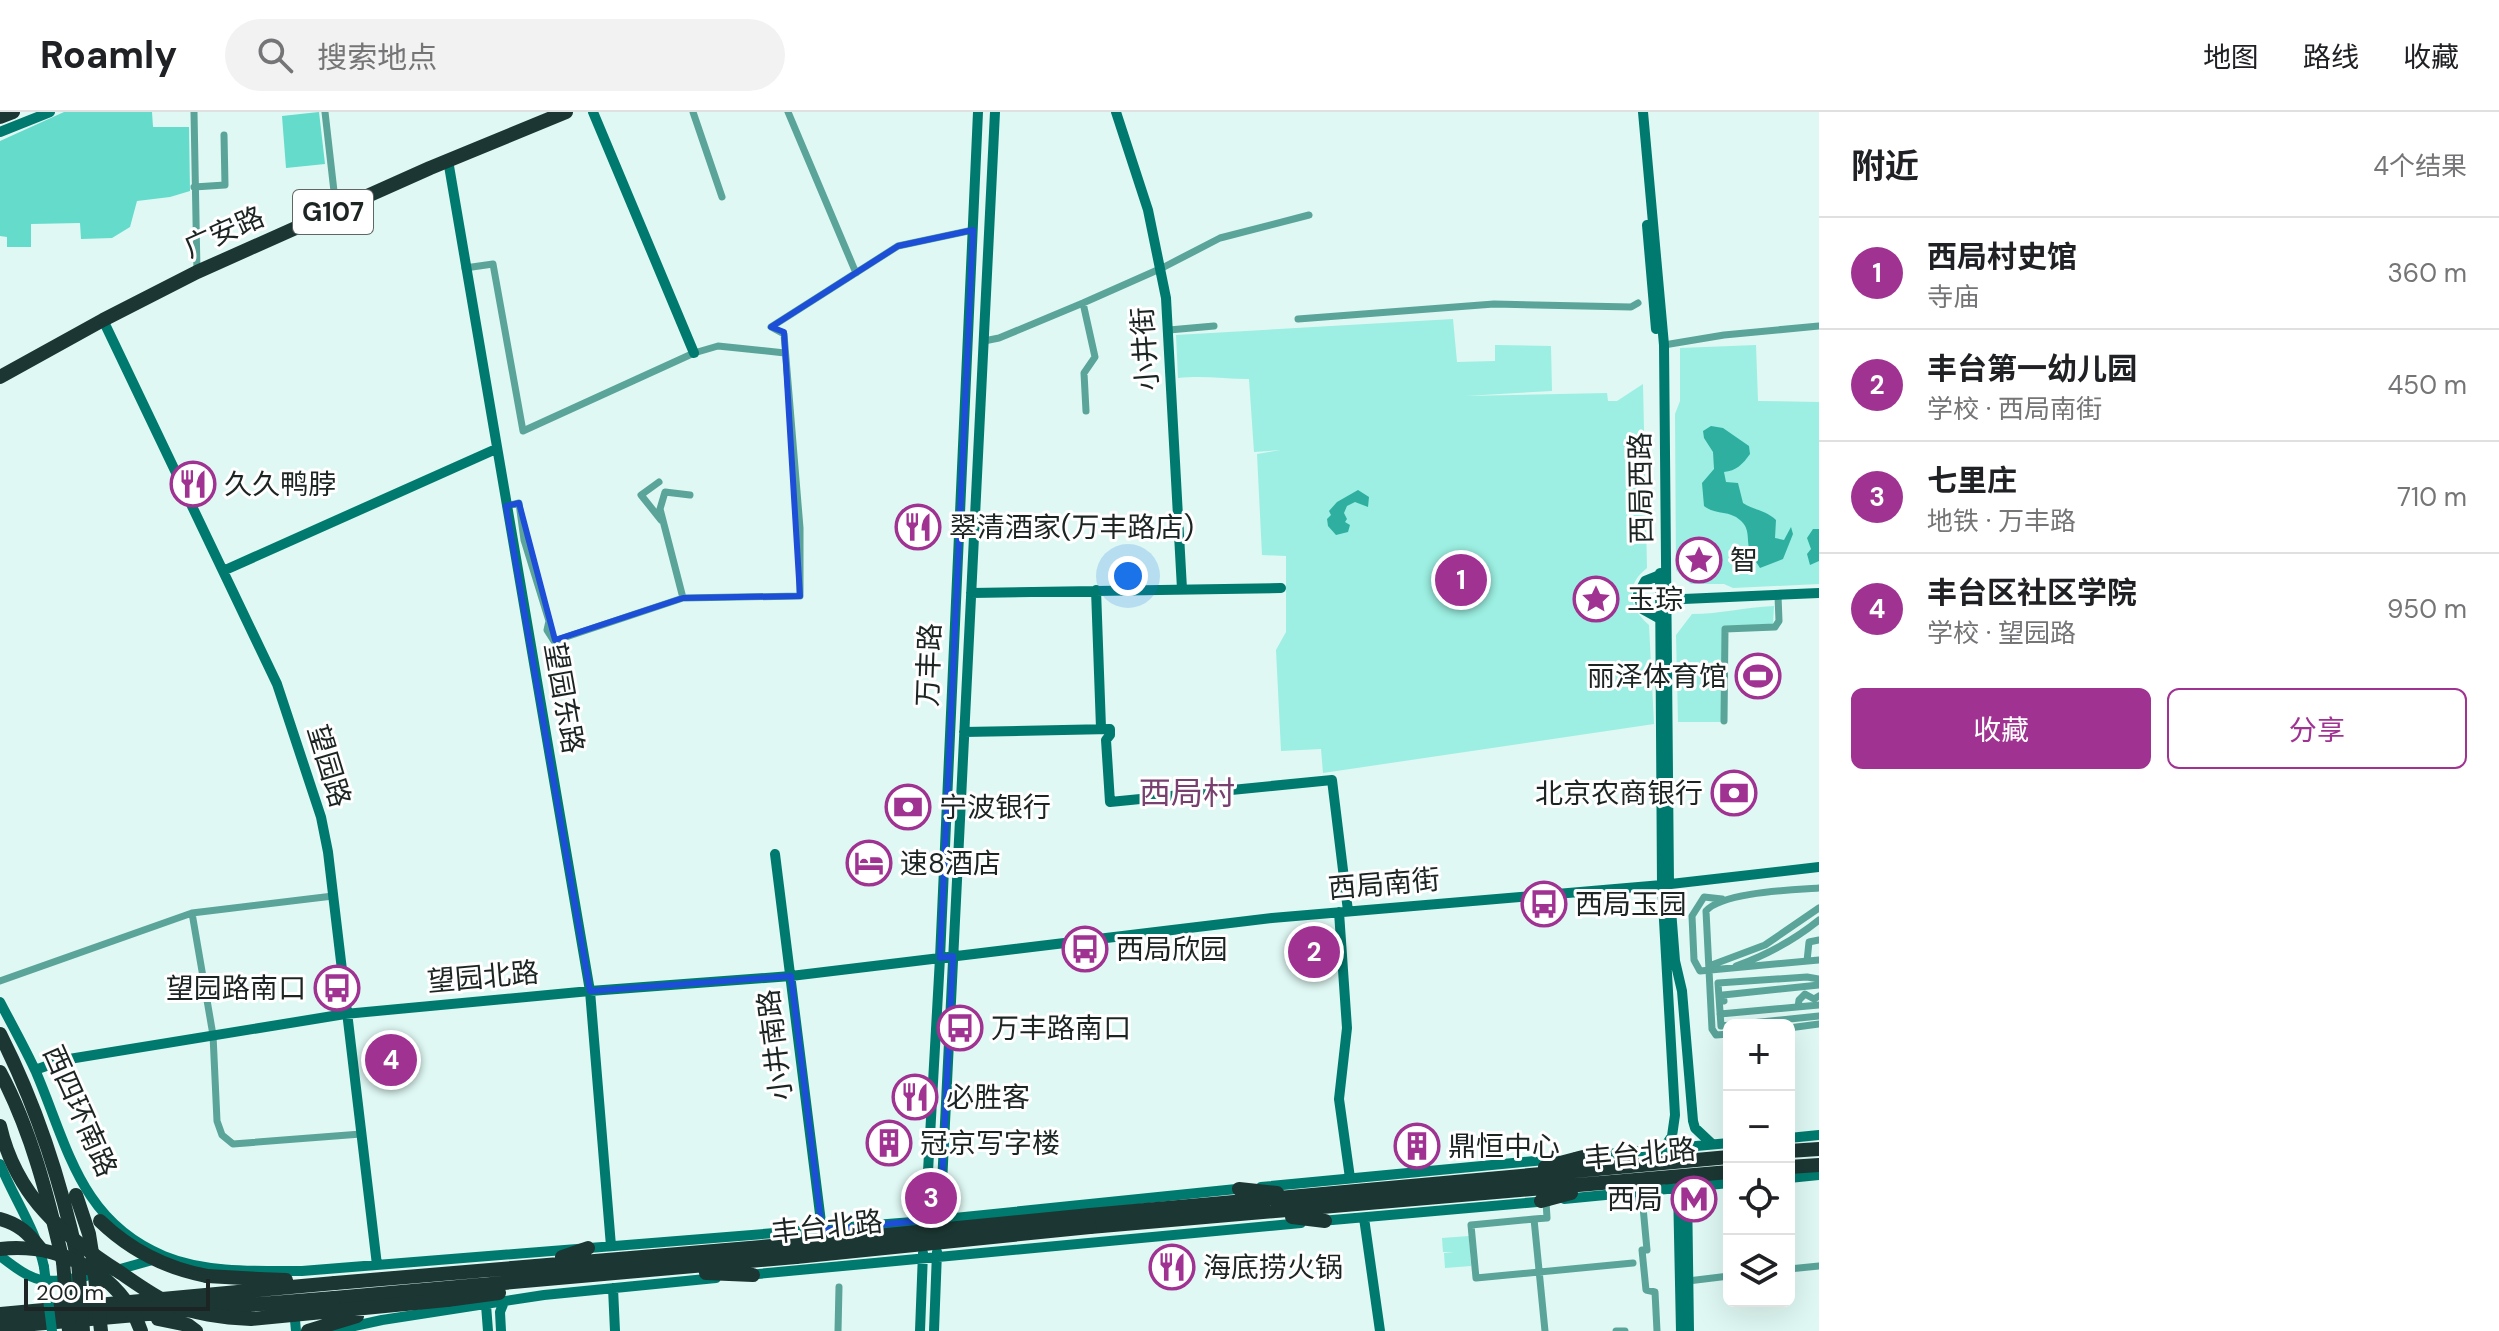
<!DOCTYPE html>
<html lang="zh">
<head>
<meta charset="utf-8">
<style>
  body { margin:0; font-family:"DM Sans","Noto Sans SC",sans-serif; background:#f2f2f2; color:#202124 }
  .controls { position:absolute; right:24px; bottom:24px; display:grid; overflow:hidden; border-radius:12px; box-shadow:0 8px 32px #0002 }
  .controls button { width:72px; height:72px; display:grid; place-items:center; padding:0; border:0; border-bottom:2px solid #e0e0e0; background:#fff; color:#202124; font:40px sans-serif }
  .scale { position:absolute; left:24px; bottom:20px; width:186px; box-sizing:border-box; padding-left:8px; border:4px solid #1c2523; border-top:0; font-size:22px; line-height:28px; white-space:nowrap; color:#1c2523; -webkit-text-stroke:6px #fff; paint-order:stroke }
  .you { position:absolute; left:1128px; top:464px; width:28px; height:28px; margin:-20px; border:6px solid #fff; border-radius:50%; background:#1a73e8; box-shadow:0 0 0 12px #1a73e833 }
  .badge { display:grid; place-items:center; width:52px; height:52px; border-radius:50%; background:#a03392; color:#fff; font-size:26px; font-weight:700 }
  .pin { position:absolute; translate:-50% -50%; border:4px solid #fff; box-shadow:0 2px 8px #0006 }
  .list { margin:0; padding:0; list-style:none }
  h2 { display:flex; justify-content:space-between; align-items:center; height:104px; margin:0; padding:0 32px; font-size:34px }
  h2 small { font-size:26px; font-weight:400; color:#757577 }
  .list li { display:grid; grid-template-columns:52px 1fr auto; gap:24px; align-items:center; box-sizing:border-box; height:112px; padding:0 32px; border-top:2px solid #e0e0e0 }
  .list b { display:block; font-size:30px; white-space:nowrap }
  .list p { margin:0; font-size:26px; white-space:nowrap; color:#757577 }
  .list em { font-size:26px; font-style:normal; color:#757577 }
  .actions { display:flex; gap:16px; padding:24px 32px }
  .actions a { flex:1; padding:18px 0; border:2px solid #a03392; border-radius:12px; text-align:center; font-size:28px; color:#a03392 }
  .actions .main { background:#a03392; color:#fff }
  .icon { flex:none; width:44px; height:44px; fill:none; stroke:currentColor; stroke-width:2; stroke-linecap:round; stroke-linejoin:round }
  .map { position:relative; flex:none; width:1819px; height:1219px; overflow:hidden }
  header { display:flex; align-items:center; gap:48px; box-sizing:border-box; height:112px; padding:0 40px; background:#fff; border-bottom:2px solid #e0e0e0 }
  header strong { font-size:38px }
  nav { display:flex; gap:44px; margin-inline-start:auto; font-size:28px }
  .search { width:560px; height:72px; background:#f2f2f2; display:flex; align-items:center; gap:20px; box-sizing:border-box; padding:0 28px; border-radius:44px; color:#757577; font-size:30px }
  main { display:flex }
  aside { flex:1; background:#fff }
  .map>svg:first-child { display:block }
  .green { fill:#9cefe2 }
  .forest { fill:#64dbcb }
  .water { fill:#2fafa0 }
  .lines { fill:none; stroke-linecap:round; stroke-linejoin:round }
  .street { stroke:#5aa499; stroke-width:7 }
  .secondary { stroke:#007a6e; stroke-width:10 }
  .highway { stroke:#1c3733; stroke-width:14 }
  .secondary-bridge { stroke:#007a6e; stroke-width:10 }
  .highway-bridge { stroke:#1c3733; stroke-width:14 }
  .marked { fill:none; stroke:#1d4ed8; stroke-width:6; stroke-linejoin:round }
  .labels { text-anchor:middle; dominant-baseline:central; stroke-width:6; stroke-linejoin:round; paint-order:stroke }
  .shield { fill:#fff; stroke:#606665; stroke-width:2 }
  .shield-label { font-size:26px; font-weight:bold; fill:#1c2523 }
  .street-label { font-size:28px; fill:#1c2523; stroke:#fff }
  .poi-label { font-size:28px; fill:#1c2523; stroke:#fff; text-anchor:start }
  .quarter-label { font-size:32px; fill:#78406f; stroke:#fff }
</style>
</head>
<body>
<header>
<strong>Roamly</strong>
<div class="search"><svg class="icon" aria-label="search" viewBox="0 0 24 24"><circle cx="10" cy="10" r="6"/><path d="M15 15l6 6"/></svg>搜索地点</div>
<nav><a>地图</a><a>路线</a><a>收藏</a></nav>
</header>
<main>
<div class="map">
<svg width="1819" height="1219" viewBox="0 0 1819 1219">
  <rect width="100%" height="100%" fill="#dff8f3"/>
  <!-- green -->
  <path class="green" d="M 1453,207 L 1457,250 L 1495,249 L 1495,233 L 1551,234 L 1552,279 L 1465,284 L 1607,281 L 1608,289 L 1617,289 L 1643,272 L 1647,456 C 1624,474 1629,496 1649,513 L 1654,612 L 1323,661 L 1321,637 L 1281,639 L 1276,538 L 1286,520 L 1286,444 L 1262,443 L 1257,342 L 1281,338 L 1254,340 L 1249,267 C 1225,267 1203,263 1178,266 L 1176,223 Z
    M 1756,233 L 1758,289 L 1819,290 L 1819,472 L 1733,476 L 1724,472 L 1691,472 L 1676,458 L 1675,302 L 1680,289 L 1680,236 Z
    M 1774,494 L 1773,513 L 1723,514 L 1721,610 L 1678,610 L 1676,523 L 1692,502 C 1720,502 1745,495 1774,494 Z
    M 1469,1124 L 1471,1154 L 1445,1156 L 1444,1141 L 1454,1140 L 1443,1140 L 1442,1126 Z"/>
  <!-- forest -->
  <path class="forest" d="M 64,0 L 152,0 L 153,15 L 189,15 L 190,79 L 170,85 L 137,89 L 130,115 L 112,126 L 81,127 L 80,111 L 31,112 L 31,135 L 7,135 L 7,125 L 0,124 L 0,29 Z
    M 319,0 L 325,52 L 286,56 L 282,4 Z"/>
  <!-- water -->
  <path class="water" d="M 1711,314 L 1723,316 L 1749,334 L 1750,342 C 1743,352 1736,359 1724,360 L 1726,370 L 1738,371 L 1743,391 C 1754,398 1767,399 1776,408 L 1775,426 L 1784,428 L 1791,415 L 1793,422 L 1783,447 L 1760,456 C 1757,451 1752,445 1750,439 C 1746,428 1751,417 1740,408 C 1729,398 1715,403 1704,394 L 1702,371 L 1714,357 L 1713,340 L 1704,326 L 1703,319 Z
    M 1358,378 L 1369,385 L 1368,395 L 1355,390 L 1347,394 L 1344,401 L 1347,407 L 1345,410 L 1350,413 L 1348,420 L 1336,423 L 1328,414 L 1327,407 L 1331,403 L 1329,399 L 1337,390 Z
    M 1813,417 L 1819,417 L 1819,449 L 1810,453 L 1807,442 L 1811,437 L 1807,426 Z"/>
  <g class="lines">
    <!-- street -->
    <path class="street" d="M 194,0 L 197,160
      M 325,0 L 336,97
      M 693,0 L 722,85
      M 788,0 L 856,161
      M 194,75 L 225,73 L 224,23
      M 465,156 L 493,152 L 523,319 L 694,241 L 718,234 L 785,241
      M 1083,191 L 1095,245 L 1084,261 L 1086,299
      M 1298,207 L 1494,192 L 1631,195 L 1638,191
      M 1169,218 L 1214,214
      M 984,229 L 999,226 L 1083,191 L 1162,156 L 1220,126 L 1309,103
      M 1664,233 L 1724,223 L 1819,214
      M 659,370 L 641,383 L 661,408
      M 506,394 L 519,391 L 524,428 L 549,509 L 547,518 L 554,529 L 683,486 L 800,484 L 800,416 L 784,222 L 771,215 L 898,134 L 973,118
      M 683,486 L 660,397 L 665,380 L 690,383
      M 1724,609 L 1725,517 L 1775,515 L 1779,509 L 1778,484
      M 1722,787 L 1704,785 L 1692,804 L 1694,848 L 1700,859 L 1819,848
      M 192,801 L 213,923 L 217,1009 L 222,1023 L 233,1032 L 361,1022
      M 1807,849 L 1809,830 L 1819,828
      M 1709,854 L 1765,833 L 1819,796
      M 1736,854 C 1767,843 1793,829 1819,808
      M 1819,867 L 1807,865 L 1718,871 L 1721,914 L 1819,904
      M 0,869 L 192,801 L 333,784
      M 1724,889 L 1723,883 L 1819,873
      M 1798,895 L 1799,888 L 1805,882 L 1814,887 L 1819,884
      M 1720,902 L 1819,893
      M 1789,916 L 1819,912
      M 1729,922 L 1716,923 L 1712,917 L 1706,799 C 1722,780 1793,778 1819,776
      M 1633,1080 L 1635,1096 L 1643,1095 L 1647,1138 L 1642,1138 L 1646,1178 L 1655,1180 L 1657,1219
      M 1534,1107 L 1547,1106 L 1546,1089
      M 1789,1157 L 1819,1154
      M 1688,1169 L 1729,1164
      M 838,1219 L 839,1175
      M 1545,1219 L 1534,1107 L 1471,1113 L 1476,1166 L 1633,1151
      M 1616,1219 L 1625,1219"/>
    <!-- secondary -->
    <path class="secondary" d="M 593,0 L 694,241
      M 1116,0 L 1148,98 L 1166,186 L 1182,477
      M 1643,0 L 1664,233 L 1669,772 L 1675,849 L 1682,879 L 1693,1009 L 1695,1016 L 1712,1032
      M 0,20 L 50,0
      M 448,48 L 590,879 L 611,1134
      M 1647,113 L 1656,217
      M 103,208 L 277,572 L 321,705 L 328,740 L 377,1153
      M 223,459 L 496,337
      M 1660,461 L 1662,773 L 1675,1003 L 1672,1024 L 1664,1036
      M 1660,463 L 1645,469 L 1638,482 L 1642,497 L 1660,507
      M 1096,478 L 1101,616
      M 971,481 L 1281,476
      M 1661,488 L 1819,481
      M 964,620 L 1110,617 L 1110,623 L 1106,628 L 1110,690 L 1332,668 L 1348,799
      M 775,742 L 822,1118
      M 1339,800 L 1347,916 L 1339,987 L 1350,1066
      M 0,890 C 12,913 25,936 36,960 C 68,1035 80,1109 164,1144 C 205,1161 258,1159 302,1159 L 925,1109 L 1246,1076
      M 35,958 L 63,948 L 345,902 L 590,879 L 791,864 L 1272,806 L 1662,773 L 1819,755
      M 1789,1026 L 1819,1023
      M 1576,1045 L 1729,1031
      M 0,1052 C 14,1087 36,1117 44,1155
      M 1789,1066 L 1819,1063
      M 1261,1075 L 1556,1047
      M 1687,1075 L 1689,1219
      M 1678,1076 L 1681,1219
      M 1564,1087 L 1729,1071
      M 1364,1106 L 1380,1219
      M 1321,1109 L 1548,1089
      M 940,1112 L 995,0
      M 925,1113 L 940,846 L 978,0
      M 0,1144 C 35,1171 42,1173 86,1164
      M 113,1159 L 156,1147
      M 747,1163 L 1301,1111
      M 613,1176 L 615,1219
      M 486,1193 L 488,1219
      M 294,1197 L 296,1219
      M 332,1219 L 382,1208 L 544,1183 L 716,1166
      M 501,1219 L 500,1200 L 504,1190
      M 920,1219 L 923,1141
      M 934,1219 L 937,1140"/>
    <!-- highway -->
    <path class="highway" d="M 0,5 L 13,0
      M 0,265 L 103,208 L 197,160 L 430,56 L 566,0
      M 0,922 C 37,995 61,1069 78,1149
      M 0,960 C 31,1018 48,1085 63,1150
      M 1789,1039 L 1819,1037
      M 1545,1055 L 1583,1045
      M 1789,1055 L 1819,1053
      M 1239,1077 L 1277,1081
      M 76,1083 L 89,1122 L 93,1147
      M 1541,1089 L 1571,1081
      M 1090,1103 L 1729,1045
      M 1292,1105 L 1325,1109
      M 0,1107 C 19,1112 28,1121 40,1136
      M 1090,1115 L 1729,1060
      M 562,1145 L 588,1136
      M 706,1161 L 753,1163
      M 207,1164 L 259,1167
      M 335,1171 L 796,1132
      M 334,1186 L 796,1145
      M 447,1188 L 499,1181
      M 0,1202 L 258,1178
      M 158,1207 L 188,1213 L 196,1219
      M 0,1215 L 260,1192"/>
    <!-- secondary-bridge -->
    <path class="secondary-bridge" d="M 44,1155 L 52,1219"/>
    <!-- highway-bridge -->
    <path class="highway-bridge" d="M 0,1014 C 16,1084 63,1124 121,1161 C 137,1172 155,1185 173,1193 C 199,1203 224,1206 251,1207 L 447,1188
      M 100,1109 C 130,1138 165,1156 207,1164
      M 796,1132 L 1090,1103
      M 0,1137 C 58,1130 121,1161 141,1219
      M 796,1145 L 1090,1115
      M 78,1149 L 83,1219
      M 63,1150 L 69,1219
      M 94,1156 L 101,1219
      M 259,1167 L 286,1168
      M 258,1178 L 335,1171
      M 260,1192 L 334,1186
      M 308,1219 L 357,1204"/>
  </g>
  <!-- marked area -->
  <path class="marked" d="M 973,118 L 940,846 L 953,844 L 940,1107 L 822,1118 L 791,864 L 590,879 L 506,394 L 519,391 L 555,528 L 683,486 L 800,484 L 784,220 L 771,215 L 898,134 Z"/>
  <!-- icons -->
  <defs>
    <g id="restaurant-ring" transform="scale(2.3)"><circle r="9.5" fill="#fff" stroke="#a03392" stroke-width="1.5"/><path d="M-5-6h1v4h1v-4h1v4h1v-4h1v5L-1.5 .5V6h-2V.5L-5-1ZM5-6V6H3V1.5H1.5Q1.5-4 5-6Z" fill="#a03392"/></g>
    <g id="sight-ring" transform="scale(2.3)"><circle r="9.5" fill="#fff" stroke="#a03392" stroke-width="1.5"/><path d="M0-6L1.8-2.2L6-1.7L2.9 1.2L3.7 5.4L0 3.3L-3.7 5.4L-2.9 1.2L-6-1.7L-1.8-2.2Z" fill="#a03392"/></g>
    <g id="stadium-ring" transform="scale(2.3)"><circle r="9.5" fill="#fff" stroke="#a03392" stroke-width="1.5"/><path d="M0-5a6.5 5 0 1 0 0 10a6.5 5 0 1 0 0-10ZM-3.5-1.8h7v3.6h-7Z" fill="#a03392"/></g>
    <g id="bank-ring" transform="scale(2.3)"><circle r="9.5" fill="#fff" stroke="#a03392" stroke-width="1.5"/><path d="M-6-4H6V4H-6ZM0-2.3a2.3 2.3 0 1 0 0 4.6a2.3 2.3 0 1 0 0-4.6Z" fill="#a03392"/></g>
    <g id="hotel-ring" transform="scale(2.3)"><circle r="9.5" fill="#fff" stroke="#a03392" stroke-width="1.5"/><path d="M-6-4.5h1.5V1H6V5H4.5V3h-9V5H-6ZM-4 0a1.8 1.8 0 1 1 3.6 0ZM.5 0V-2.5h3Q6-2.5 6 0Z" fill="#a03392"/></g>
    <g id="bus-ring" transform="scale(2.3)"><circle r="9.5" fill="#fff" stroke="#a03392" stroke-width="1.5"/><path d="M-5-6H5V4H4V6H2V4H-2V6H-4V4H-5ZM-3.5-4V0h7V-4ZM-3.5 1.2v1.5H-2V1.2ZM2 1.2v1.5H3.5V1.2Z" fill="#a03392"/></g>
    <g id="building-ring" transform="scale(2.3)"><circle r="9.5" fill="#fff" stroke="#a03392" stroke-width="1.5"/><path d="M-4-6H4V6H1V3H-1V6H-4ZM-2.5-4.3h1.7v1.8h-1.7ZM.8-4.3h1.7v1.8H.8ZM-2.5-1h1.7V.8h-1.7ZM.8-1h1.7V.8H.8Z" fill="#a03392"/></g>
    <g id="metro-ring" transform="scale(2.3)"><circle r="9.5" fill="#fff" stroke="#a03392" stroke-width="1.5"/><path d="M-5.5 5V-5H-3L0 0L3-5H5.5V5H3V-.5L0 4L-3-.5V5Z" fill="#a03392"/></g>
  </defs>
  <g fill-rule="evenodd">
    <use href="#restaurant-ring" x="193" y="372"/>
    <use href="#restaurant-ring" x="918" y="415"/>
    <use href="#sight-ring" x="1699" y="448"/>
    <use href="#sight-ring" x="1596" y="487"/>
    <use href="#stadium-ring" x="1758" y="564"/>
    <use href="#bank-ring" x="1734" y="681"/>
    <use href="#bank-ring" x="908" y="695"/>
    <use href="#hotel-ring" x="869" y="751"/>
    <use href="#bus-ring" x="1544" y="792"/>
    <use href="#bus-ring" x="1085" y="837"/>
    <use href="#bus-ring" x="337" y="876"/>
    <use href="#bus-ring" x="960" y="916"/>
    <use href="#restaurant-ring" x="915" y="985"/>
    <use href="#building-ring" x="889" y="1031"/>
    <use href="#building-ring" x="1417" y="1034"/>
    <use href="#metro-ring" x="1694" y="1087"/>
    <use href="#restaurant-ring" x="1172" y="1155"/>
  </g>
  <g class="labels">
    <!-- shield labels -->
    <rect class="shield" x="293" y="78" width="80" height="44" rx="6"/>
    <g class="shield-label">
      <text x="333" y="100">G107</text>
    </g>
    <!-- street labels -->
    <g class="street-label">
      <text transform="translate(224 120) rotate(-24)">广安路</text>
      <text transform="translate(1145 237) rotate(-94)">小井街</text>
      <text transform="translate(1641 376) rotate(-91)">西局西路</text>
      <text transform="translate(929 553) rotate(-88)">万丰路</text>
      <text transform="translate(564 586) rotate(80)">望园东路</text>
      <text transform="translate(329 654) rotate(73)">望园路</text>
      <text transform="translate(1384 772) rotate(-5)">西局南街</text>
      <text transform="translate(483 865) rotate(-5)">望园北路</text>
      <text transform="translate(775 933) rotate(-97)">小井南路</text>
      <text transform="translate(80 999) rotate(66)">西四环南路</text>
      <text transform="translate(1640 1042) rotate(-5)">丰台北路</text>
      <text transform="translate(827 1115) rotate(-6)">丰台北路</text>
    </g>
    <!-- poi labels -->
    <g class="poi-label">
      <text x="224" y="372">久久鸭脖</text>
      <text x="949" y="415">翠清酒家(万丰路店)</text>
      <text x="1730" y="448">智</text>
      <text x="1627" y="487">玉琮</text>
      <text x="1727" y="564" text-anchor="end">丽泽体育馆</text>
      <text x="1703" y="681" text-anchor="end">北京农商银行</text>
      <text x="939" y="695">宁波银行</text>
      <text x="900" y="751">速8酒店</text>
      <text x="1575" y="792">西局玉园</text>
      <text x="1116" y="837">西局欣园</text>
      <text x="306" y="876" text-anchor="end">望园路南口</text>
      <text x="991" y="916">万丰路南口</text>
      <text x="946" y="985">必胜客</text>
      <text x="920" y="1031">冠京写字楼</text>
      <text x="1448" y="1034">鼎恒中心</text>
      <text x="1663" y="1087" text-anchor="end">西局</text>
      <text x="1203" y="1155">海底捞火锅</text>
    </g>
    <!-- quarter labels -->
    <g class="quarter-label">
      <text x="1187" y="681">西局村</text>
    </g>
  </g>
</svg>
<div class="controls">
<button>+</button>
<button>−</button>
<button><svg class="icon" aria-label="locate" viewBox="0 0 24 24"><circle cx="12" cy="12" r="6"/><path d="M12 2v4M12 18v4M2 12h4M18 12h4"/></svg></button>
<button><svg class="icon" aria-label="layers" viewBox="0 0 24 24"><path d="M12 4l9 5-9 5-9-5zM3 14l9 5 9-5"/></svg></button>
</div>
<div class="scale">200 m</div>
<div class="you"></div>
<div class="pin badge" style="left:1461px;top:468px">1</div>
<div class="pin badge" style="left:1314px;top:840px">2</div>
<div class="pin badge" style="left:931px;top:1086px">3</div>
<div class="pin badge" style="left:391px;top:948px">4</div>
</div>
<aside>
<h2>附近<small>4个结果</small></h2>
<ul class="list">
<li><span class="badge">1</span><div><b>西局村史馆</b><p>寺庙</p></div><em>360 m</em></li>
<li><span class="badge">2</span><div><b>丰台第一幼儿园</b><p>学校 · 西局南街</p></div><em>450 m</em></li>
<li><span class="badge">3</span><div><b>七里庄</b><p>地铁 · 万丰路</p></div><em>710 m</em></li>
<li><span class="badge">4</span><div><b>丰台区社区学院</b><p>学校 · 望园路</p></div><em>950 m</em></li>
</ul>
<div class="actions"><a class="main">收藏</a><a>分享</a></div>
</aside>
</main>
</body>
</html>
